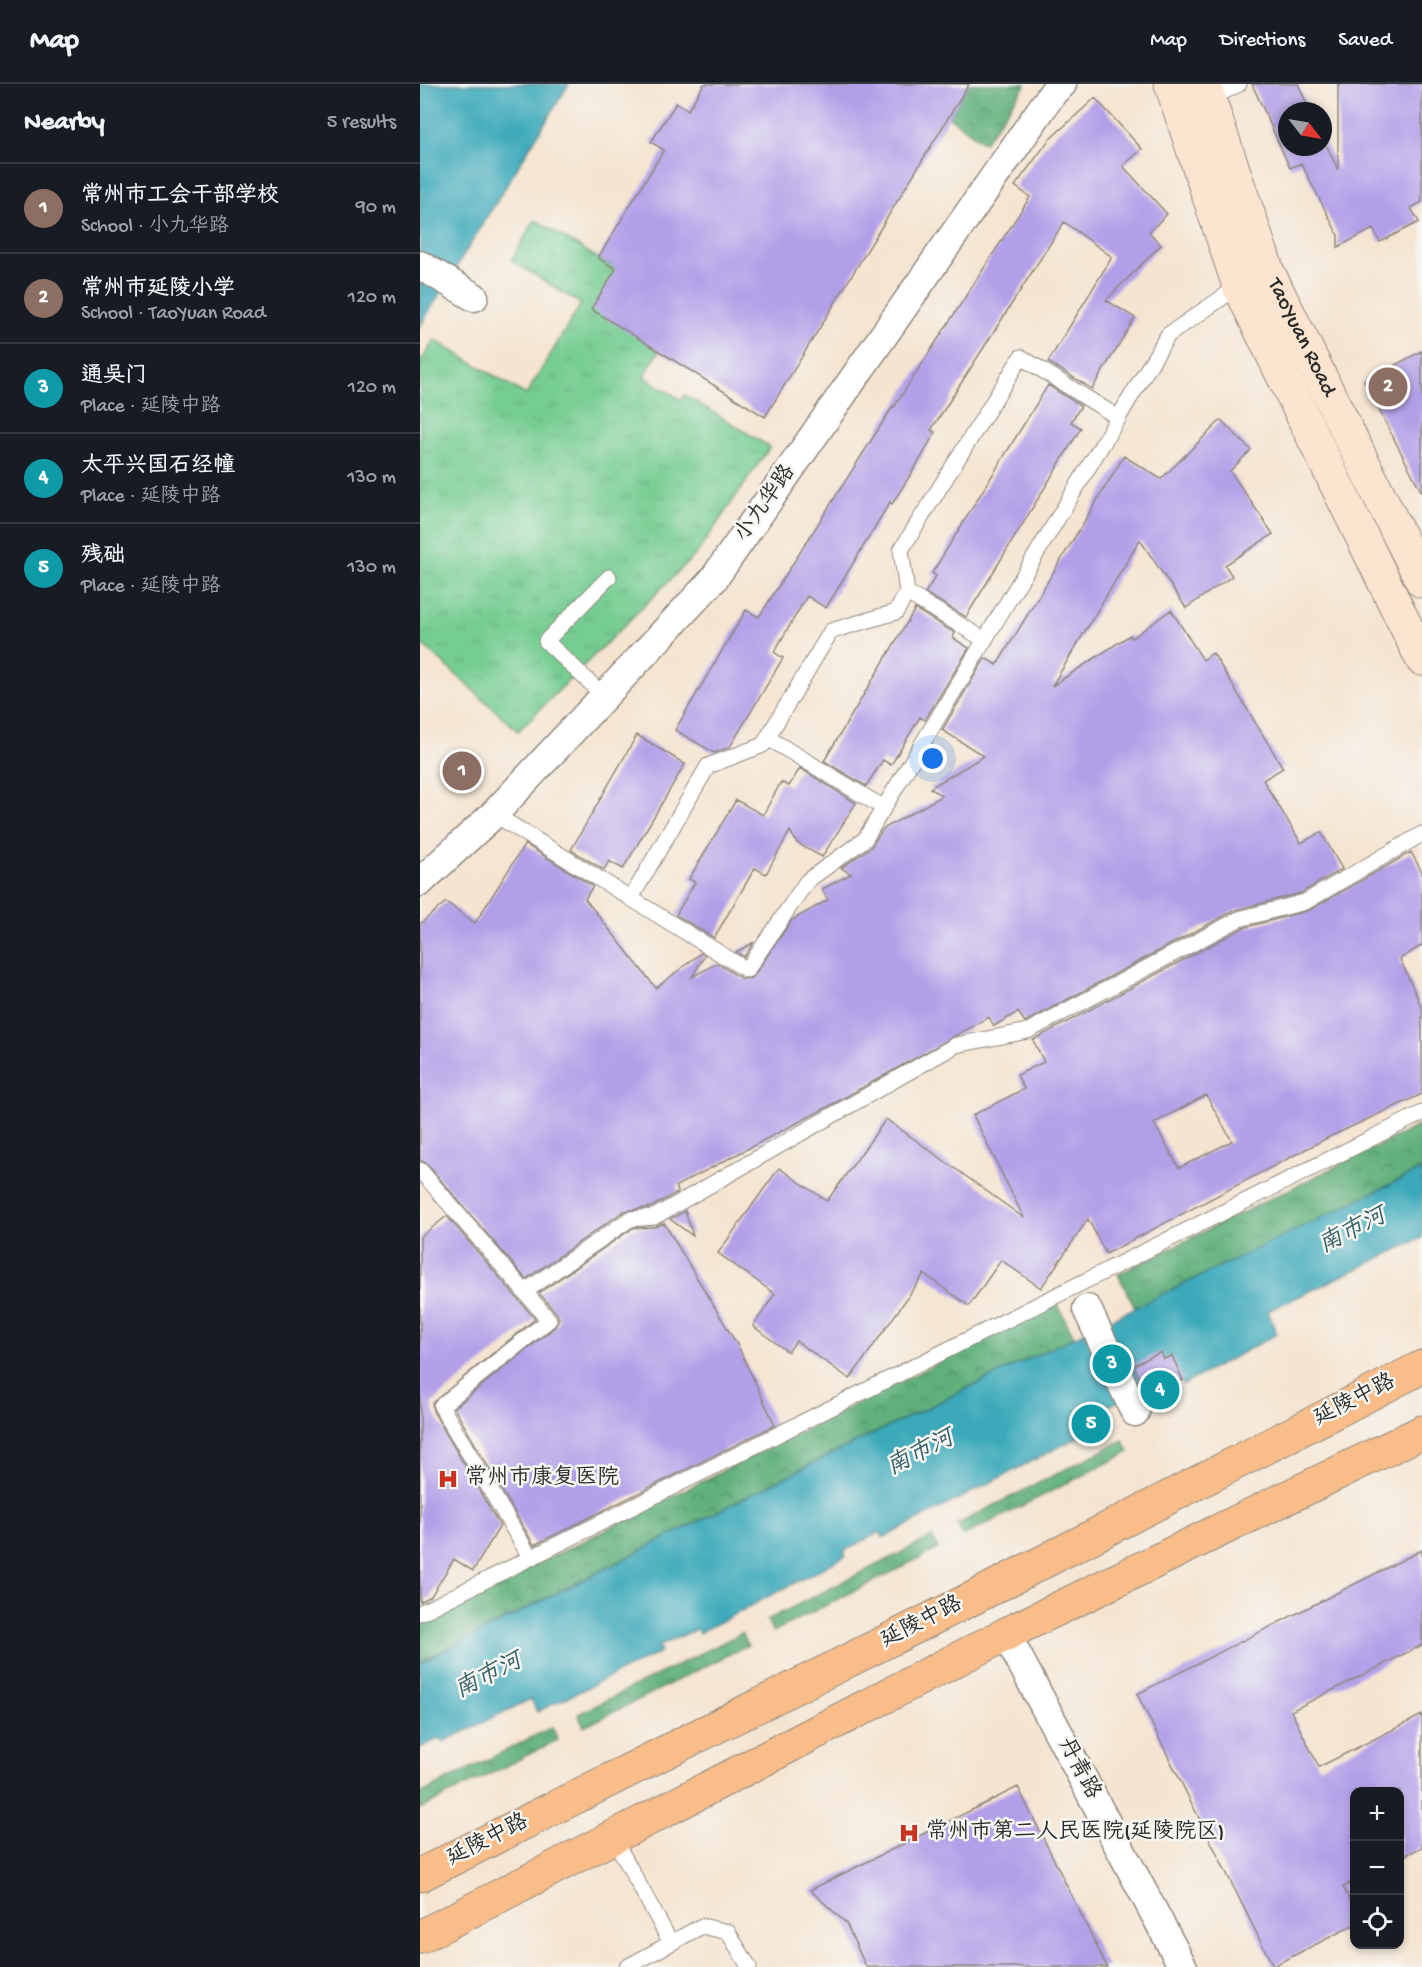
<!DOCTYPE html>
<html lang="en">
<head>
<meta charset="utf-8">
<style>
  body { margin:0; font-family:"Gochi Hand","LXGW WenKai TC",sans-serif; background:#242831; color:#f1f3f6 }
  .controls { position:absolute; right:18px; bottom:18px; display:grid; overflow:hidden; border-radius:12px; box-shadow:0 3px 9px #0003 }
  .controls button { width:54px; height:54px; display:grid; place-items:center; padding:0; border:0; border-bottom:2px solid #363941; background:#171b24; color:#f1f3f6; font:30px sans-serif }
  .compass { position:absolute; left:858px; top:18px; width:54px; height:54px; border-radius:50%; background:#171b24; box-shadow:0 3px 9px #0003; rotate:121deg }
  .you { position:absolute; left:513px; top:675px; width:21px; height:21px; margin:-15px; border:4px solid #fff; border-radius:50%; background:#1a73e8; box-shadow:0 0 0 9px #1a73e833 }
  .badge { display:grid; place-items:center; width:39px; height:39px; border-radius:50%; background:#2563eb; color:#fff; font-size:20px; font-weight:700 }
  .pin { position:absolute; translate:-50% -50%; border:3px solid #fff; box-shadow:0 2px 6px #0006 }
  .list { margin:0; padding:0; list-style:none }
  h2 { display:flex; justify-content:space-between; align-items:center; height:78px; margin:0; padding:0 24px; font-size:26px }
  h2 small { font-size:20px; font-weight:400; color:#9ea1a6 }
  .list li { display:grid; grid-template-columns:39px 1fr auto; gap:18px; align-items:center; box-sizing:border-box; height:90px; padding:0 24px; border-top:2px solid #363941 }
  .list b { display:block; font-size:22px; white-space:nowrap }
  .list p { margin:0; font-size:20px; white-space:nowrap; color:#9ea1a6 }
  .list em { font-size:20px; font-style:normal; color:#9ea1a6 }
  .icon { flex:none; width:33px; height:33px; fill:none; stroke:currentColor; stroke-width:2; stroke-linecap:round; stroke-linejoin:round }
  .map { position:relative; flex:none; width:1002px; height:1883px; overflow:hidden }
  header { display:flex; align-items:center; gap:36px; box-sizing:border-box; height:84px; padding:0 30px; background:#171b24; border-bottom:2px solid #363941 }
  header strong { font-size:28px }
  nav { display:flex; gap:33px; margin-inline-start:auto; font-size:21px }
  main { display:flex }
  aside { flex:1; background:#171b24 }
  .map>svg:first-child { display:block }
  .forest { fill:url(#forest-crowns); stroke:#466e54; stroke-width:1.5 }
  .park { fill:url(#park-tufts); stroke:#507c5e; stroke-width:1.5 }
  .water { fill:#3ba9ba; stroke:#336a72; stroke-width:1.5 }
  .building { fill:#b19fe8; fill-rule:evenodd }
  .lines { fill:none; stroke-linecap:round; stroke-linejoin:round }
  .lane-casing { stroke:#90887e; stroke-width:17 }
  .street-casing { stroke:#90887e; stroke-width:31 }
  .secondary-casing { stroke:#90887e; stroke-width:35 }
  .primary-casing { stroke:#90887e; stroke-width:35 }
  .lane { stroke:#fff; stroke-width:15 }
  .street { stroke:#fff; stroke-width:28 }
  .secondary { stroke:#fce5d0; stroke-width:33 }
  .primary { stroke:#f8bd89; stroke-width:33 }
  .labels { text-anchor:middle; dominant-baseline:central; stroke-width:5; stroke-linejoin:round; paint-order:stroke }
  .street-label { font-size:22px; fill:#2b2b2b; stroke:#f6f6f2 }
  .poi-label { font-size:22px; fill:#2b2b2b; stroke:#f6f6f2; text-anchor:start }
  .water-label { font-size:24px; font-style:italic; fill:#315d64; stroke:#f6f6f2 }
</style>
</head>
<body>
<header>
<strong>Map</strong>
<nav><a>Map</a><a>Directions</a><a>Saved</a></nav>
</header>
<main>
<aside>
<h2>Nearby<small>5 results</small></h2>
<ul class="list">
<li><span class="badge" style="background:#8d6e63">1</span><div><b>常州市工会干部学校</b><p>School · 小九华路</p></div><em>90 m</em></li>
<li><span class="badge" style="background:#8d6e63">2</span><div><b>常州市延陵小学</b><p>School · TaoYuan Road</p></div><em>120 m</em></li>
<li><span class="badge" style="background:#0f9aa8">3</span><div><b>通吴门</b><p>Place · 延陵中路</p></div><em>120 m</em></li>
<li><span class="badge" style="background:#0f9aa8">4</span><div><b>太平兴国石经幢</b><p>Place · 延陵中路</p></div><em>130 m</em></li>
<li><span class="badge" style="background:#0f9aa8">5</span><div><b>残础</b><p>Place · 延陵中路</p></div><em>130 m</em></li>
</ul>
</aside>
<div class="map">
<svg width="1002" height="1883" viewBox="0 0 1002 1883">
  <defs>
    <pattern id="forest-crowns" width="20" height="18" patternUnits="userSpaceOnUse" patternTransform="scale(1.5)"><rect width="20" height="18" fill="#60b07c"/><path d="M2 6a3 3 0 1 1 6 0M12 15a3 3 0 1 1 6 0" fill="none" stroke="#4f8f66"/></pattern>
    <pattern id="park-tufts" width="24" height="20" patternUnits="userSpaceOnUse" patternTransform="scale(1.5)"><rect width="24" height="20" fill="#76cd92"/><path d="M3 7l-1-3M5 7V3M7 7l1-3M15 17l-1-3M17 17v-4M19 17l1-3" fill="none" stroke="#66b07e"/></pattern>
  </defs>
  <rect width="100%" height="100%" fill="#f6f6f2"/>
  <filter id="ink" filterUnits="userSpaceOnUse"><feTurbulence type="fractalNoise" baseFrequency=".0167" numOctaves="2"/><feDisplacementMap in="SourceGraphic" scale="12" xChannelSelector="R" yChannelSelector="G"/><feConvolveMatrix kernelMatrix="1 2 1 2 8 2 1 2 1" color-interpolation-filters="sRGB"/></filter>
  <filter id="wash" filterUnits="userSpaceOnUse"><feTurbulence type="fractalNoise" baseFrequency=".008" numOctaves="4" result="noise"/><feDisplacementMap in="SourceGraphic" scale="24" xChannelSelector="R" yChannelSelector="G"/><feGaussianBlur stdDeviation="1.35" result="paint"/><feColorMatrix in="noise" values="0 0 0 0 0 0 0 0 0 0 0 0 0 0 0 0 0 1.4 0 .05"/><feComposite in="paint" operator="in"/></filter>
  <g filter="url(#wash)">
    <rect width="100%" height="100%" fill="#f5e4d0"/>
    <!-- forest -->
    <path class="forest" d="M 549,0 L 606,0 L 564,59 L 529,33 Z
      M 1002,1040 L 1002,1085 L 715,1224 L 698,1190 Z
      M 637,1219 L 654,1253 L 387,1382 L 0,1578 L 0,1539 Z
      M 703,1356 L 709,1368 L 543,1452 L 537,1440 Z
      M 512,1453 L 518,1465 L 353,1548 L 347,1536 Z
      M 322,1549 L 328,1561 L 164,1643 L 158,1630 Z
      M 132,1643 L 138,1656 L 0,1725 L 0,1710 Z"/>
    <!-- park -->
    <path class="park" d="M 115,136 L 196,185 L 239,267 L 224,293 L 261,316 L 265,311 L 350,363 L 277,469 L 98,647 L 0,558 L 0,278 L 15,256 L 106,311 L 161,220 L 91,176 Z"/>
    <!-- water -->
    <path class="water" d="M 0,0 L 149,0 L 0,242 Z
      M 1002,1085 L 1002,1154 L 848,1227 L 857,1250 L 763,1301 L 756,1289 L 654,1339 L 661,1352 L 463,1454 L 460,1448 L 424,1467 L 426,1472 L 279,1549 L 277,1545 L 239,1562 L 241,1568 L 117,1628 L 111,1615 L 23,1658 L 20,1654 L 0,1664 L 0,1579 L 387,1382 Z"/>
    <g id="blocks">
      <!-- building -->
      <path class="building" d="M 284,0 L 549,0 L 345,333 L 171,225 L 196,185 L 178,174 L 244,66 L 231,58 L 256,19 L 268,26 Z
        M 832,0 L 878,0 L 890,27 L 867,27 L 867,63 L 903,63 L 903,54 L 918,86 L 918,0 L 1002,0 L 1002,118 L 991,124 L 999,138 L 960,158 L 953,145 L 918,163 L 918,151 L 881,79 L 870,84 Z
        M 675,14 L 722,65 L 703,82 L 747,130 L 729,148 L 741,161 L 686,216 L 715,234 L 672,305 L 628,278 L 692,173 L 644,138 L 511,346 L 515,348 L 501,374 L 472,420 L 470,418 L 406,524 L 387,512 L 354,568 L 363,574 L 310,663 L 294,669 L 255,646 L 326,526 L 339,533 L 473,322 L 474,323 L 610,113 L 595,102 L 629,56 Z
        M 1002,267 L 1002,409 L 944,297 Z
        M 628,301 L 661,322 L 651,338 L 661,344 L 546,533 L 505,509 L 516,492 L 512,489 Z
        M 801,336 L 831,366 L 810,387 L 853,450 L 805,481 L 812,492 L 766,524 L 720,456 L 632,602 L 710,551 L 712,554 L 751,526 L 783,576 L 793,569 L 863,684 L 843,696 L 881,759 L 901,748 L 922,785 L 881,809 L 815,826 L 605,938 L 598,928 L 574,942 L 569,933 L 402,1026 L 256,1102 L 258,1108 L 231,1123 L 204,1127 L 106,1195 L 7,1080 L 0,1076 L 0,840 L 26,818 L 55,839 L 105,760 L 173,802 L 165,815 L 236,904 L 281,869 L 285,871 L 272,893 L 297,879 L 322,895 L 332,894 L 372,836 L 408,816 L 402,805 L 431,790 L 421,784 L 451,763 L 463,745 L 522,712 L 510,704 L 564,672 L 522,646 L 565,574 L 577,581 L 704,372 L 741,395 Z
        M 495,525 L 535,549 L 533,554 L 549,564 L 505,636 L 500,633 L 471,681 L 463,676 L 446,702 L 404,677 Z
        M 217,651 L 265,680 L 203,785 L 189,777 L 184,786 L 151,766 Z
        M 380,684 L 436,719 L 402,773 L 377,759 L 370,747 L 346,790 L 335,784 L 294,854 L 256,831 L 275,798 L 269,795 L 316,716 L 343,731 L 361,698 L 369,702 Z
        M 991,768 L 1002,788 L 1002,861 L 980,875 L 1002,924 L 1002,1010 L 907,1054 L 686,1170 L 668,1135 L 621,1204 L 581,1176 L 549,1222 L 504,1190 L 430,1295 L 376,1257 L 368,1268 L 333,1242 L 355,1210 L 298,1169 L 359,1084 L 407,1117 L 466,1035 L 604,1134 L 553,1031 L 604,1005 L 597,991 L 624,978 L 613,956 L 823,844 L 890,826 ZM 786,1011 L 812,1057 L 759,1084 L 734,1039 Z
        M 334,858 L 324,873 L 316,868 L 329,861 Z
        M 265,1127 L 273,1152 L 250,1135 Z
        M 27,1132 L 115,1235 L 12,1319 L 13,1327 L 80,1442 L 53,1487 L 34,1475 L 11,1512 L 0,1518 L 0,1153 Z
        M 244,1139 L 318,1262 L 355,1341 L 114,1461 L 34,1324 L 135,1243 L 139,1235 L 137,1230 L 119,1209 L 213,1144 L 235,1143 Z
        M 741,1268 L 744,1275 L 752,1272 L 763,1296 L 757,1298 L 760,1306 L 732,1320 L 729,1314 L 727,1315 L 714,1281 Z
        M 1002,1466 L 1002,1561 L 871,1627 L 899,1683 L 1002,1631 L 1002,1763 L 980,1774 L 980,1707 L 934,1707 L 934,1797 L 923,1803 L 934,1825 L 934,1841 L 853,1882 L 717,1610 Z
        M 598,1703 L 687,1883 L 446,1883 L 426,1839 L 390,1806 Z"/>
    </g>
  </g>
  <g filter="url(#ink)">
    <use href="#blocks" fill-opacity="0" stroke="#90887e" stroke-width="1.5"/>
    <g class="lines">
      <!-- lane casing -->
      <g class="lane-casing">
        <path id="lane" d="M 789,15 L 819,0
          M 487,509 L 565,556
          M 184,612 L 126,557 L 189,493
          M 348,654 L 464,724
          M 74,730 L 327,886 L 387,797 L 445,755 L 748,251 L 819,202
          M 211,814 L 288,682 L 343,661 L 411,547 L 476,528 L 487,509 L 481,466 L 601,273 L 699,334
          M 0,1086 L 129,1236 L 21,1322 L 110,1473
          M 104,1208 L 210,1135 L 234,1133 L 536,961 L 608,947 L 819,835 L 885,818 L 1002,750
          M 0,1529 L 1002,1029
          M 193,1753 L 251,1859
          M 207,1883 L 282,1842 L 308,1848 L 329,1883"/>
      </g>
      <!-- street casing -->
      <g class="street-casing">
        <path id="street" d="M 0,181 L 54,213
          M 0,798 L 74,730 L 293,496 L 634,7 L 642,0
          M 667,1225 L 715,1328
          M 586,1550 L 763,1883"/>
      </g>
      <!-- secondary casing -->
      <g class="secondary-casing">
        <g id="secondary">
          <path d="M 751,0 L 819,202 L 1002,575"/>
          <path id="s1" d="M 784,0 L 848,188 L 1002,497"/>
        </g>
      </g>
      <!-- primary casing -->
      <g class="primary-casing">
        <path id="primary" d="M 0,1791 L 555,1513 L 1002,1283
          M 0,1853 L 586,1550 L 1002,1348"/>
      </g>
      <!-- lane -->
      <use href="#lane" class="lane"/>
      <!-- street -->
      <use href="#street" class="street"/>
      <!-- secondary -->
      <use href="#secondary" class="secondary"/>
      <!-- primary -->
      <use href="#primary" class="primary"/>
    </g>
  </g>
  <!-- icons -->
  <defs>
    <g id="hospital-bare" transform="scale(1.62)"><path d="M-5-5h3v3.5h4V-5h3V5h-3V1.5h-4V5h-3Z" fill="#c8321e" stroke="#f6f6f2" stroke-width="2.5" paint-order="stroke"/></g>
  </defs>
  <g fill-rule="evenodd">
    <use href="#hospital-bare" x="28" y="1395"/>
    <use href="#hospital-bare" x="489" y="1749"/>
  </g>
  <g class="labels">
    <!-- street labels -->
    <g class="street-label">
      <text stroke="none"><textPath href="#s1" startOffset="272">TaoYuan Road</textPath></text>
      <text transform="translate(346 420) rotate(-55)">小九华路</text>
      <text transform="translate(935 1317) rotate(-27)">延陵中路</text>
      <text transform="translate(502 1539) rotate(-27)">延陵中路</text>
      <text transform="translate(658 1685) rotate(62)">丹青路</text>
      <text transform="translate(68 1757) rotate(-27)">延陵中路</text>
    </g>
    <!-- poi labels -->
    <g class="poi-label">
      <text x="45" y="1395">常州市康复医院</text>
      <text x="506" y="1749">常州市第二人民医院(延陵院区)</text>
    </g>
    <!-- water labels -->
    <g class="water-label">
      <text transform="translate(933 1148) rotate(-27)">南市河</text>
      <text transform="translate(501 1370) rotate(-27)">南市河</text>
      <text transform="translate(69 1593) rotate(-27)">南市河</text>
    </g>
  </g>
</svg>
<div class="controls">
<button>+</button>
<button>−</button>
<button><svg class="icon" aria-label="locate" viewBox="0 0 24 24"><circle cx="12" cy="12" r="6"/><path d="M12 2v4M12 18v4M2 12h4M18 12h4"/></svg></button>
</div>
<svg class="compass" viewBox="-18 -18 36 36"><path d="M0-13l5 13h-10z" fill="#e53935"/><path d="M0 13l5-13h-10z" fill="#9ea1a6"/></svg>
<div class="you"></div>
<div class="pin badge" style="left:42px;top:687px;background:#8d6e63">1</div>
<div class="pin badge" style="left:968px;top:303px;background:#8d6e63">2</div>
<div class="pin badge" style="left:692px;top:1280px;background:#0f9aa8">3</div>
<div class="pin badge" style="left:740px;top:1306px;background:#0f9aa8">4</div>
<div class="pin badge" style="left:671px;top:1340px;background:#0f9aa8">5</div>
</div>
</main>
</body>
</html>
